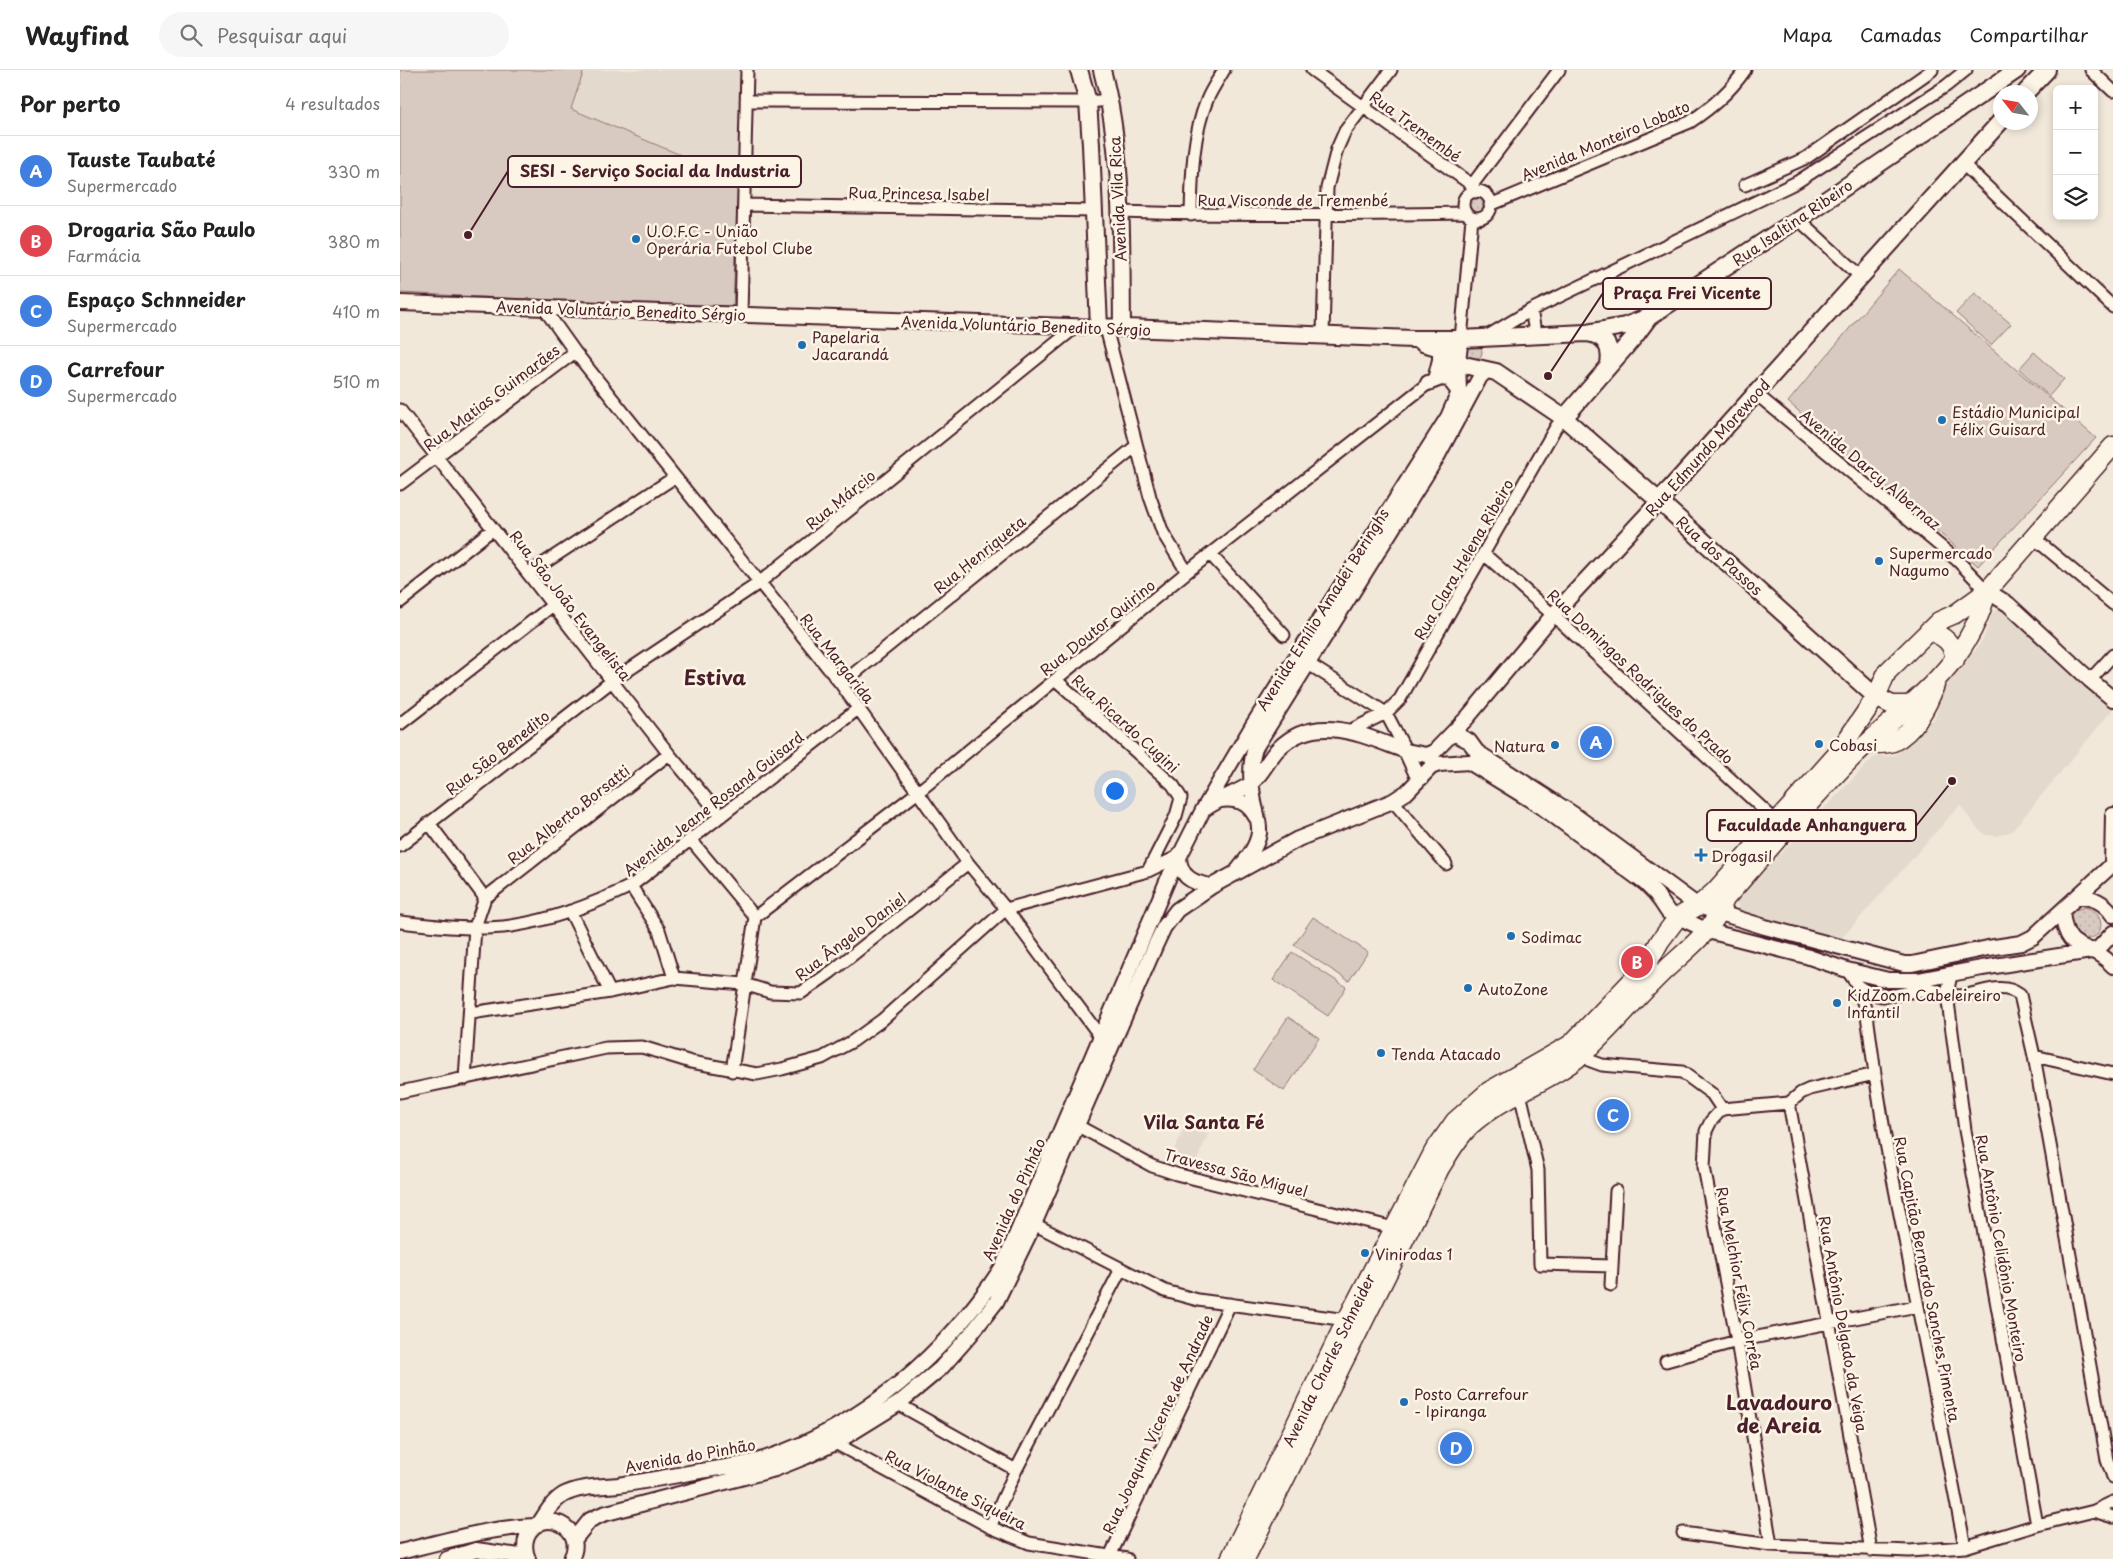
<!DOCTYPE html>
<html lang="pt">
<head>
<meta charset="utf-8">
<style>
  body { margin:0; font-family:"Playpen Sans",sans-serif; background:#f6f6f6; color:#222 }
  .controls { position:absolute; right:15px; top:15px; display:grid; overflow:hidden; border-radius:8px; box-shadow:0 2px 8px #0003 }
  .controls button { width:45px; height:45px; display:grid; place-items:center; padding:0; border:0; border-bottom:1px solid #e0e0e0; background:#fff; color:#222; font:25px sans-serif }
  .compass { position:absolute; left:1593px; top:15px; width:45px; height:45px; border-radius:50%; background:#fff; box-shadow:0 2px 8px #0003; rotate:301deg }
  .you { position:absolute; left:714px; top:720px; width:18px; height:18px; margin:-12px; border:4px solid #fff; border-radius:50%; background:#1a73e8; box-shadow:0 0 0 8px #1a73e833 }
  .badge { display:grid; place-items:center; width:32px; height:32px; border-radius:50%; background:#7c3aed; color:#fff; font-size:16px; font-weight:700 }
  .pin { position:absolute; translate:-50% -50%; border:2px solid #fff; box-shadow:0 1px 5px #0006 }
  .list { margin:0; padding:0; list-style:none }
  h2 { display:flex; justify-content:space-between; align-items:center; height:65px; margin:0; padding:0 20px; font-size:21px }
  h2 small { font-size:16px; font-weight:400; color:#767676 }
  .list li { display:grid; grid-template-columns:32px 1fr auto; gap:15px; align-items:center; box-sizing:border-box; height:70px; padding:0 20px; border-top:1px solid #e0e0e0 }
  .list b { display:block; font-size:19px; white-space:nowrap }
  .list p { margin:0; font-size:16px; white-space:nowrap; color:#767676 }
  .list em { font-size:16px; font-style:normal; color:#767676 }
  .icon { flex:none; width:28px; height:28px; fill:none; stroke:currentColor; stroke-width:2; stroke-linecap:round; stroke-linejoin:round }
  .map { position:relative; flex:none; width:1713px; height:1489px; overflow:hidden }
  header { display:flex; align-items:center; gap:30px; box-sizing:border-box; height:70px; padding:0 25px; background:#fff; border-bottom:1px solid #e0e0e0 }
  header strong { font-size:24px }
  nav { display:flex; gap:28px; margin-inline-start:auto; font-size:18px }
  .search { width:350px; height:45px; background:#f6f6f6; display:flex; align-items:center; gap:12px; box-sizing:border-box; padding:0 18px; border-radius:28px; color:#767676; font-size:19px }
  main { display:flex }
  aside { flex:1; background:#fff }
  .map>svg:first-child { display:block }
  .built { fill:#e4d9cd }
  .grass { fill:url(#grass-dots); stroke:#917476 }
  .pitch { fill:#d8cac0; stroke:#917476 }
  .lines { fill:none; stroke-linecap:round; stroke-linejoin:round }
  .minor-casing { stroke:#4a1f2b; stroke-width:15 }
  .tertiary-casing { stroke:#4a1f2b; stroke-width:18 }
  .secondary-casing { stroke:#4a1f2b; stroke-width:20 }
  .primary-casing { stroke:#4a1f2b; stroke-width:21 }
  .minor { stroke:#fcf5e5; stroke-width:11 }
  .tertiary { stroke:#fcf5e5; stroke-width:14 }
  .secondary { stroke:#fcf5e5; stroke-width:16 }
  .primary { stroke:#fcf5e5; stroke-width:18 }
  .poi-dot { fill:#1f6fb2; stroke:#fcf5e5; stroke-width:2 }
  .labels { text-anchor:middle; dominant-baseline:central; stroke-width:5; stroke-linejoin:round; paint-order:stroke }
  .street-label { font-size:15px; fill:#4a1f2b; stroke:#fcf5e5 }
  .poi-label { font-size:15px; fill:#4a1f2b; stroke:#fcf5e5; text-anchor:start }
  .quarter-label { font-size:18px; font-weight:bold; fill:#4a1f2b; stroke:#fcf5e5 }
  .district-label { font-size:20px; font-weight:bold; fill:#4a1f2b; stroke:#fcf5e5 }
  .leader { fill:none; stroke:#4a1f2b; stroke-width:2 }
  .callout-dot { fill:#4a1f2b; stroke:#fcf5e5; stroke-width:2 }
  .callout { fill:#fcf5e5; stroke:#4a1f2b; stroke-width:2 }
  .callout-label { font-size:16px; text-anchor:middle; font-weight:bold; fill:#4a1f2b }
</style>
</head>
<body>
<header>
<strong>Wayfind</strong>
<div class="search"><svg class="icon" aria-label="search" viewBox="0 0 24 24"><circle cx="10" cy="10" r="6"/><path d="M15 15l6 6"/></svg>Pesquisar aqui</div>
<nav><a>Mapa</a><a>Camadas</a><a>Compartilhar</a></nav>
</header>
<main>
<aside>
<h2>Por perto<small>4 resultados</small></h2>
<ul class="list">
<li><span class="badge" style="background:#3f7fe0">A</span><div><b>Tauste Taubaté</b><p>Supermercado</p></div><em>330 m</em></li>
<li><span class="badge" style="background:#e0444e">B</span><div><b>Drogaria São Paulo</b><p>Farmácia</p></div><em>380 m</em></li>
<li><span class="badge" style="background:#3f7fe0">C</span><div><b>Espaço Schnneider</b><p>Supermercado</p></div><em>410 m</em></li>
<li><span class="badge" style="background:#3f7fe0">D</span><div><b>Carrefour</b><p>Supermercado</p></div><em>510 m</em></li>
</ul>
</aside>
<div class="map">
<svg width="1713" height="1489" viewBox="0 0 1713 1489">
  <defs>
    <pattern id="grass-dots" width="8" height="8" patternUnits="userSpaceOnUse" patternTransform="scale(1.25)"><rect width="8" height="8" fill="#d8cac0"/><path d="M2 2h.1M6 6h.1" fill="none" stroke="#bbada5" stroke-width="1.8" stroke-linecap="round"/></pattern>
  </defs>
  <rect width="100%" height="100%" fill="#f1e8da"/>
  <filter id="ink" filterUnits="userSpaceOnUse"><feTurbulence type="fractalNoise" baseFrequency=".02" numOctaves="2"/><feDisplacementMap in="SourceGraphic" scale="10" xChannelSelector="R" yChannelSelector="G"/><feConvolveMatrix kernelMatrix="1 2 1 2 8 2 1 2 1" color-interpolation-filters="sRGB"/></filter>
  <g filter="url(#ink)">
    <!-- built -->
    <path class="built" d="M 184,0 L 341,0 L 338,109 L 171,39 Z
      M 1597,539 L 1608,542 L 1713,635 L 1713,639 L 1612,761 L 1598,766 L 1586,765 L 1577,758 L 1560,735 L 1441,869 L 1353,850 L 1342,844 L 1338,837 L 1337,831 L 1342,824 L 1473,688 L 1478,686 L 1492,686 L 1498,683 L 1519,658 L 1533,650 L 1536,646 L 1543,615 L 1578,577 L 1584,567 L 1592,544 Z
      M 785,1056 L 808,1064 L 793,1100 L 769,1091 Z"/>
    <!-- grass -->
    <path class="grass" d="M1066 135a10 10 0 1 1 20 0a10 10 0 1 1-20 0Z
      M1066 282a8 8 0 1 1 16 0a8 8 0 1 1-16 0Z
      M 1685,837 C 1709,843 1706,876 1675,868 L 1668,848 L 1675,840 Z"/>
    <!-- pitch -->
    <path class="pitch" d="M 0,0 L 184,0 L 171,39 L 338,109 L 333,239 L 0,223 Z
      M 1499,199 L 1696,368 L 1578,496 L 1388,332 Z
      M 1575,223 L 1611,254 L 1591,275 L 1556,243 Z
      M 1634,282 L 1664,309 L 1649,326 L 1619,299 Z
      M 913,847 L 968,882 L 949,911 L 894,875 Z
      M 892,882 L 946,917 L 928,946 L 873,910 Z
      M 888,947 L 919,968 L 884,1021 L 853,1000 Z"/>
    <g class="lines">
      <!-- minor casing -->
      <g class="minor-casing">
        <path id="minor" d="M 912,0 L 1072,115 L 1075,122
          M 1691,0 L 1713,21
          M 346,31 L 688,32 L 710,30
          M 1563,94 L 1713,237
          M 1072,115 L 1159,0
          M 1345,115 L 1406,88 L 1532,0
          M1063 135a14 14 0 1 1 28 0a14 14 0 1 1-28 0Z
          M 344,135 L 694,141
          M 1090,135 L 1290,52 C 1312,37 1330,22 1345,0
          M 720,142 C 835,146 950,145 1065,143
          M 791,145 C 792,106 792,67 807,30 C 811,20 818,10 824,0
          M 1398,149 L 1460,206
          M 143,237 L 175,282 L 441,614 L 568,793 L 606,839 L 700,966
          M 1131,240 L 1136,267
          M 341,244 L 347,0
          M 706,258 L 750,427 L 763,463 L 787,502
          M 923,265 L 927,118 L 937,79 L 945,61 L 991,0
          M 1086,267 L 1131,240 L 1397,112 L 1546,16 L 1566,0
          M 1061,269 L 1072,148
          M 1355,323 L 1557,490 L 1587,521
          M 0,340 L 269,684 L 321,746
          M 0,414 L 175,282
          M 1634,468 L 1713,534
          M 1084,484 L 1153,545 L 1377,752
          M 811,485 L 884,565
          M 129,503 L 275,407
          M 0,532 L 93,459
          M 907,593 L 986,643 L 1006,681
          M 656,610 L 773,715 L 781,728 L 776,746 L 748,801
          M 1690,610 L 1713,585
          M 441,614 L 736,376
          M 0,654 L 153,535
          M 949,661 L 986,643 L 1000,629 L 1156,357 L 1164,348
          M 993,731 L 1046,794
          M 29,753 L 85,828
          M 291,770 L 355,847 L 332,1001
          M 0,776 L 212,611 L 359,513 L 677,256
          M 231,816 L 259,860 L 274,908
          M 85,828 L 269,684
          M 170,841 L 210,922
          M 355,847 L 518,722 L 787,502 L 1058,290
          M 0,852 C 36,856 75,861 111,856 C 152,850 194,834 231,816 L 459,638
          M 1447,900 L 1458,916 L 1467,945 L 1475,1004 L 1486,1073 L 1565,1477
          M 1551,905 L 1547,924 L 1565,1060 L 1637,1455
          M 1458,916 C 1486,936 1499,920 1529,920 C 1540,920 1549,926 1560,926 C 1581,924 1601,911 1620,925 L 1634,986 L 1707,1390 L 1713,1407
          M 71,943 L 210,922 L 274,908 L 344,914 L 370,922 L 401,923 L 431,902 L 568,793
          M 1182,985 L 1191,991 L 1202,995 L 1282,1002 L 1312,1024 L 1322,1039
          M 1634,986 L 1713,1004
          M 65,1009 L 75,857 L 85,828
          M 0,1022 L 206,978 L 242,977 L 291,992 L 357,1004 L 382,999 L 422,988 L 453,971 L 482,950 L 606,839 L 748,801 L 779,786
          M 1120,1023 L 1138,1100 L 1140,1194 L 1212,1196
          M 1389,1033 L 1471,1480
          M 1322,1039 L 1311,1051 L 1306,1061 L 1304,1097 L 1337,1271 L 1371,1475
          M 1322,1039 L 1389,1033 L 1401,1023 L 1410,1019 L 1475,1004
          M 678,1056 L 752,1096 L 776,1104 L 994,1158
          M 634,1154 L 765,1221 L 798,1230 L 947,1250
          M 1211,1215 L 1216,1121
          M 1266,1291 L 1337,1271 L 1517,1236
          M 498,1334 L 616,1400
          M 435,1373 L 590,1457 L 629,1473 L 727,1489
          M 1694,1441 L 1713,1447
          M 590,1457 L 616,1400 L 721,1199
          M 1283,1463 L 1371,1475 L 1509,1481 L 1565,1477 L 1637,1455 L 1694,1441 L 1713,1432
          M 710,1486 L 830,1234"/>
      </g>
      <!-- tertiary casing -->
      <g class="tertiary-casing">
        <path id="tertiary" d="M 0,233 L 699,257
          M 1028,313 L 1041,308 L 1049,309 L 1059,322
          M 1587,521 L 1608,534 L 1690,610 L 1713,629
          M 1053,663 L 1069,671 L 1077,682 L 1173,744 L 1298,836 L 1365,857 L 1504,894 L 1512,894 L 1588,878 L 1621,873 L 1633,867 L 1713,794
          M 1006,681 L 1026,685 L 1034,682 L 1067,648 L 1153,545 L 1259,431
          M 820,730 C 837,728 848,732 856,747
          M 806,738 C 820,728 835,724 849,715 C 861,707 868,689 878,679 C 916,641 964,666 1006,681 L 1017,705 L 1021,708
          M 779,786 C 779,807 794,814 812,816
          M 1712,796 L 1713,745
          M 838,800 C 847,789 857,777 859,763 C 860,753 856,742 854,732 C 851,714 849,696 855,678 L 1037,387 L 1080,307 L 1087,300
          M 1678,827 C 1692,826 1705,833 1713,845
          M 1662,841 C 1666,888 1690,869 1713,896
          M 139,1454 C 146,1443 152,1432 163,1425 C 180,1416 200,1417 218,1415 C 246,1411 273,1406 300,1401 C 321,1398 343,1395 364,1389 C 464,1356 547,1283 603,1196 L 768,809 L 803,740 L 853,655 L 1048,347 L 1059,322 L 1058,290 L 1061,269
          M 174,1470 L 190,1450 L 203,1444 L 375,1399 L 405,1387 L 435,1373 L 498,1334 L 541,1298 L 571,1264 L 596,1232 L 634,1154 L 756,874 L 764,857 L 777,840 L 812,816 L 898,769 L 993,731 L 1007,722 L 1031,697 L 1039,694 L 1069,692 L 1142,737 L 1245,813 L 1256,824 L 1268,842 L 1308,861 L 1406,886 L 1447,900 L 1488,910 L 1519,910 L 1582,898 L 1691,881 L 1699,878 L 1713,863
          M 0,1482 C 44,1471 88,1458 134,1456
          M 47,1489 L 76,1480 L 127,1487
          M 128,1489 C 125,1482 124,1474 127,1466 C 141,1435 188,1457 171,1489"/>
      </g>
      <!-- secondary casing -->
      <g class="secondary-casing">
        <path id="secondary" d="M 679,0 L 688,32 L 691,75 L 699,257 L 1013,269 L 1061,269 L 1186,263 L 1225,256 L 1249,247 L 1398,149 L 1617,0
          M 702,0 C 724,84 721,172 722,258
          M 1626,22 L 1647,0
          M 1187,263 C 1205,265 1212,277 1209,294
          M 1023,273 L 1041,278 L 1064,295 L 1096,302 L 1164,348 L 1259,431 L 1476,627
          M 1037,306 L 1041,290 L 1041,278
          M 1164,348 L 1235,266 L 1249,247
          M 1259,431 L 1600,52"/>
      </g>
      <!-- primary casing -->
      <g class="primary-casing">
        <path id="primary" d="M 1528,561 C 1545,566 1553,573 1555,590
          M 1476,627 L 1492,635 L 1510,635
          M 1466,674 C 1475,674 1485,675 1493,672 C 1514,662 1528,636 1535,615
          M 830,1489 L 940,1263 L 1034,1081 L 1055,1051 L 1089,1021 L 1171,974 L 1246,896 L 1260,871 L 1278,847 L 1298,836 L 1315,821 L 1437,684 L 1476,627 L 1487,602 L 1539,551 L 1555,544 L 1587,521 L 1713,376
          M 845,1489 L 1040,1098 C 1049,1084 1058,1067 1071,1055 C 1104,1025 1149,1013 1183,984 C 1211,959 1235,929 1262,903 C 1286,880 1314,861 1325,829 C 1366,783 1406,735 1449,691 C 1503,635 1567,602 1587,521"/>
      </g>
      <!-- minor -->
      <use href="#minor" class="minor"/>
      <!-- tertiary -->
      <use href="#tertiary" class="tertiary"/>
      <!-- secondary -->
      <use href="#secondary" class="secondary"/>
      <!-- primary -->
      <use href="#primary" class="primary"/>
    </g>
  </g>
  <!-- markers -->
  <g class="poi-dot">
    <circle cx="236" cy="169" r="5"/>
    <circle cx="402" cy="275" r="5"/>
    <circle cx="1542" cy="350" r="5"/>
    <circle cx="1479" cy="491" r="5"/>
    <circle cx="1419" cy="674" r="5"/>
    <circle cx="1155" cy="675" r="5"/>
    <path d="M1298.5 777.5h5v5h5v5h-5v5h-5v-5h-5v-5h5z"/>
    <circle cx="1111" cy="866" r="5"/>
    <circle cx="1068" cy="918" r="5"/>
    <circle cx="1437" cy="933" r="5"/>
    <circle cx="981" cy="983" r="5"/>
    <circle cx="965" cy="1183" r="5"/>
    <circle cx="1004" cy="1332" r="5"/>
  </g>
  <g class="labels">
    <!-- street labels -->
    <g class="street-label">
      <text transform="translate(1016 56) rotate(36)">Rua Tremembé</text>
      <text transform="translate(1205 70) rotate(-23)">Avenida Monteiro Lobato</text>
      <text transform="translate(519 123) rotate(1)">Rua Princesa Isabel</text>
      <text transform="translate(717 129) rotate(-93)">Avenida Vila Rica</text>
      <text x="893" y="129">Rua Visconde de Tremenbé</text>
      <text transform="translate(1392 152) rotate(-34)">Rua Isaltina Ribeiro</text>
      <text transform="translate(221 240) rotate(2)">Avenida Voluntário Benedito Sérgio</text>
      <text transform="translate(626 255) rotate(2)">Avenida Voluntário Benedito Sérgio</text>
      <text transform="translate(91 327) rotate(-37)">Rua Matias Guimarães</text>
      <text transform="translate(1307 377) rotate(-48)">Rua Edmundo Morewood</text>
      <text transform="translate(1471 399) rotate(40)">Avenida Darcy Albernaz</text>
      <text transform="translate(440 429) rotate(-39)">Rua Márcio</text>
      <text transform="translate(579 484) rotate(-39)">Rua Henriqueta</text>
      <text transform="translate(1320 485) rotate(42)">Rua dos Passos</text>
      <text transform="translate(1063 489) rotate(-60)">Rua Clara Helena Ribeiro</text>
      <text transform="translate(171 535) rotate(52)">Rua São João Evangelista</text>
      <text transform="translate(922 539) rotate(-58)">Avenida Emílio Amadei Beringhs</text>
      <text transform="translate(697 557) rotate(-39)">Rua Doutor Quirino</text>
      <text transform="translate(438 588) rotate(52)">Rua Margarida</text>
      <text transform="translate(1241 606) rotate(43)">Rua Domingos Rodrigues do Prado</text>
      <text transform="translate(726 653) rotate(42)">Rua Ricardo Cugini</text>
      <text transform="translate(97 682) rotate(-38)">Rua São Benedito</text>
      <text transform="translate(313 733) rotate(-38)">Avenida Jeane Rosand Guisard</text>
      <text transform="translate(168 744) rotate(-38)">Rua Alberto Borsatti</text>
      <text transform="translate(450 866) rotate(-37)">Rua Ângelo Daniel</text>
      <text transform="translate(836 1102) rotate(15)">Travessa São Miguel</text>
      <text transform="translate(613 1129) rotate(-66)">Avenida do Pinhão</text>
      <text transform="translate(1602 1178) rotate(80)">Rua Antônio Celidônio Monteiro</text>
      <text transform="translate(1340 1208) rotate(79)">Rua Melchior Félix Corrêa</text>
      <text transform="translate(1528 1209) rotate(79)">Rua Capitão Bernardo Sanches Pimenta</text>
      <text transform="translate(1444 1254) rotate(80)">Rua Antônio Delgado da Veiga</text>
      <text transform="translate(928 1290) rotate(-64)">Avenida Charles Schneider</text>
      <text transform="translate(757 1354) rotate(-65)">Rua Joaquim Vicente de Andrade</text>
      <text transform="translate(290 1385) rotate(-10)">Avenida do Pinhão</text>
      <text transform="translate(556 1419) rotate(27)">Rua Violante Siqueira</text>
    </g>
    <!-- poi labels -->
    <g class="poi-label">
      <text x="246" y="160">U.O.F.C - União<tspan x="246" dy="17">Operária Futebol Clube</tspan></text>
      <text x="412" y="266">Papelaria<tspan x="412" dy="17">Jacarandá</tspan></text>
      <text x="1552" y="341">Estádio Municipal<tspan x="1552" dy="17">Félix Guisard</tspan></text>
      <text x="1489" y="482">Supermercado<tspan x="1489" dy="17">Nagumo</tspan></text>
      <text x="1429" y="674">Cobasi</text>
      <text x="1145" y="675" text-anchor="end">Natura</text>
      <text x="1311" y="785">Drogasil</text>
      <text x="1121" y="866">Sodimac</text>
      <text x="1078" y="918">AutoZone</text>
      <text x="1447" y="924">KidZoom Cabeleireiro<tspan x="1447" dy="17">Infantil</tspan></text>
      <text x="991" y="983">Tenda Atacado</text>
      <text x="975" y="1183">Vinirodas 1</text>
      <text x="1014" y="1323">Posto Carrefour<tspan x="1014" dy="17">- Ipiranga</tspan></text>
    </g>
    <!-- quarter labels -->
    <g class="quarter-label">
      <text x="804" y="1051">Vila Santa Fé</text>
    </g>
    <!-- district labels -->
    <g class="district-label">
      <text x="315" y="607">Estiva</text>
      <text x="1379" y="1332">Lavadouro<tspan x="1379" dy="23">de Areia</tspan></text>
    </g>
  </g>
  <!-- callouts -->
  <path class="leader" d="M68 165L108 101M1148 306L1203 223M1552 711L1516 756"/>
  <g class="callout-dot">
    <circle cx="68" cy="165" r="5"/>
    <circle cx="1148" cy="306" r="5"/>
    <circle cx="1552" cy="711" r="5"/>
  </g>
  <g class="callout">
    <rect x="108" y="86" width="293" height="31" rx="5"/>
    <rect x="1203" y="208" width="168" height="31" rx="5"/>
    <rect x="1307" y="740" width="209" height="31" rx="5"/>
  </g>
  <g class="callout-label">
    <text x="255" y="107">SESI - Serviço Social da Industria</text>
    <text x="1287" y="229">Praça Frei Vicente</text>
    <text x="1412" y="761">Faculdade Anhanguera</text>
  </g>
</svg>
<div class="controls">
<button>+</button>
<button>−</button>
<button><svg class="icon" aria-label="layers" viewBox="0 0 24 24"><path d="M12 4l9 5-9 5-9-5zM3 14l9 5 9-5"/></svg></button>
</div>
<svg class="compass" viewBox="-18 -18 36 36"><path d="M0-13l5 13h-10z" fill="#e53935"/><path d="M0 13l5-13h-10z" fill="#767676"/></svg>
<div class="you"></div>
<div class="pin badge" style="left:1196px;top:672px;background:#3f7fe0">A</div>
<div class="pin badge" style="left:1237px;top:892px;background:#e0444e">B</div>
<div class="pin badge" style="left:1213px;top:1045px;background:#3f7fe0">C</div>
<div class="pin badge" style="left:1056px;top:1378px;background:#3f7fe0">D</div>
</div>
</main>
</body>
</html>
